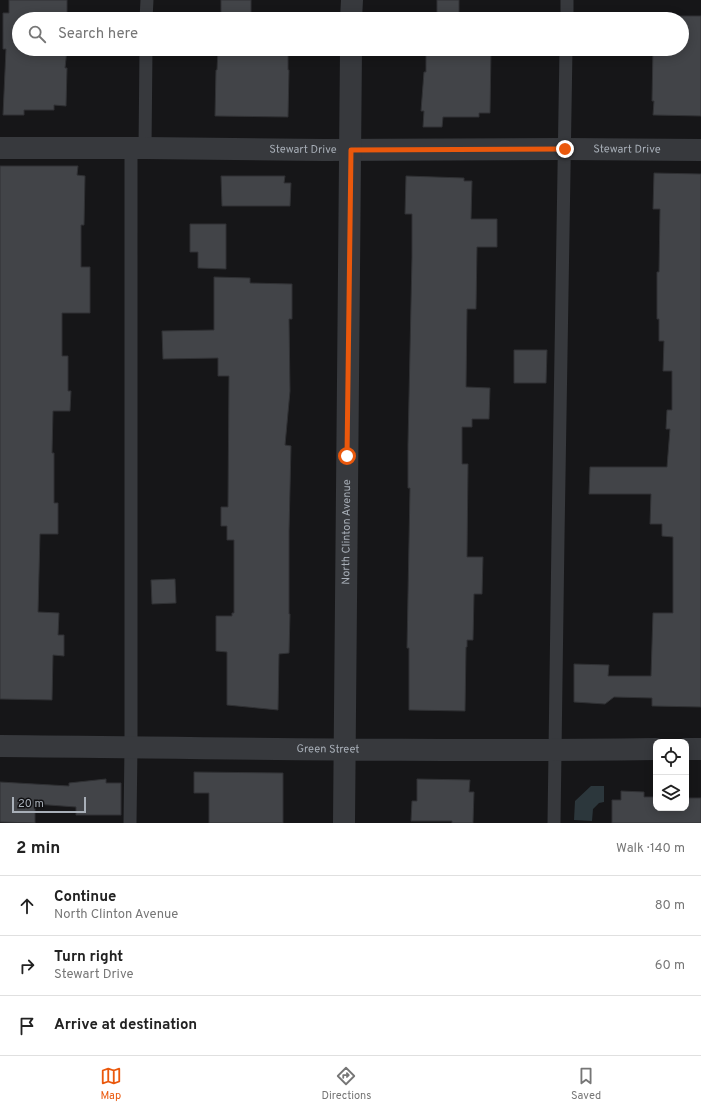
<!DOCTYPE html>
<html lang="en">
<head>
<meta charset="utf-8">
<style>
  body { margin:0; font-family:Overpass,sans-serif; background:#f2f2f2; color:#222 }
  .controls { position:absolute; right:12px; bottom:12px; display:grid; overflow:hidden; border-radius:8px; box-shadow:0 2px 10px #0003 }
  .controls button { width:36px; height:36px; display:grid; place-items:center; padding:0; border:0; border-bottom:1px solid #e0e0e0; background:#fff; color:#222; font:20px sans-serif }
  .scale { position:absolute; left:12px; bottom:10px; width:74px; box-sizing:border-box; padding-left:4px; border:2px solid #a8afb8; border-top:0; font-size:11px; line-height:14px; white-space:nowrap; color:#a8afb8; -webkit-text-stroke:3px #111113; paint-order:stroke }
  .stop { position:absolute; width:12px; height:12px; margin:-9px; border:3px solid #ea580c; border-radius:50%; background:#fff }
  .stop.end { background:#ea580c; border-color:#fff; box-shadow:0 1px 4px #0008 }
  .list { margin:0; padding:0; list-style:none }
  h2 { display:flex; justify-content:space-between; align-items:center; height:52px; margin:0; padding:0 16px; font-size:17px }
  h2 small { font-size:13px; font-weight:400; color:#767676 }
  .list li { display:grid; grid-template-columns:26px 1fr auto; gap:12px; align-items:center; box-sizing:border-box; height:60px; padding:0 16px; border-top:1px solid #e0e0e0 }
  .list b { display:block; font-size:15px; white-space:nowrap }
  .list p { margin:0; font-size:13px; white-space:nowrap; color:#767676 }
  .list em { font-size:13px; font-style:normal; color:#767676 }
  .icon { flex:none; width:22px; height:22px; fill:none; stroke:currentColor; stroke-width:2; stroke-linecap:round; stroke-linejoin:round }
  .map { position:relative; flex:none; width:701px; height:823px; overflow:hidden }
  .search { position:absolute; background:#fff; box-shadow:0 2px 10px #0003; left:12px; right:12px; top:12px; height:44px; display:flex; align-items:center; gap:10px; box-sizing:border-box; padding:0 14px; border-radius:22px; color:#767676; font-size:15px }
  .sheet { height:232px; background:#fff }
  nav { display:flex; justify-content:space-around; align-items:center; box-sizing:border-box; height:56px; border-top:1px solid #e0e0e0; background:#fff; font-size:11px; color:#767676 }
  nav a { display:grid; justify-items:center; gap:2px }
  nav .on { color:#ea580c }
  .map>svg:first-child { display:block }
  .water { fill:#2c373c }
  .building { fill:#424448; stroke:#303134 }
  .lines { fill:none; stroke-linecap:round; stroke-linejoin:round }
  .service { stroke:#37393d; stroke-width:13 }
  .minor { stroke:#37393d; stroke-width:22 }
  .route { stroke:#ea580c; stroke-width:5 }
  .labels { text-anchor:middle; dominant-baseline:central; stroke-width:3; stroke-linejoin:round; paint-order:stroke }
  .street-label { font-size:11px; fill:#a8afb8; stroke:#111113 }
</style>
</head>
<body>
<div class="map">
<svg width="701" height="823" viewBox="0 0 701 823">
  <rect width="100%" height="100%" fill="#161618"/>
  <!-- water -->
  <path class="water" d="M 591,786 L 604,786 L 604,802 L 599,803 L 593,809 L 592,821 L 574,820 L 575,801 Z"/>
  <!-- building -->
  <path class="building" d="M 9,0 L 67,0 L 67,13 L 70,13 L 70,19 L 19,19 L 19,49 L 67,49 L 65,68 L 67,68 L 66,106 L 54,105 L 54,110 L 24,110 L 24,115 L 3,115 L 6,49 L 3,49 L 3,13 L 9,13 Z
    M 221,0 L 251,0 L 251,19 L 218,19 L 218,15 L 221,15 Z
    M 437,0 L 459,0 L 459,14 L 494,15 L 494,19 L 425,19 L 425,14 L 437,14 Z
    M 667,16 L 701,16 L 701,116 L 653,115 L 654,101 L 652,101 L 653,49 L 682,49 L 682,19 L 667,19 Z
    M 218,49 L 288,49 L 288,70 L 289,70 L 288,117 L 215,116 L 216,70 L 217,70 Z
    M 426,49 L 491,49 L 490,113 L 479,113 L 479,117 L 443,117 L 442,127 L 423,127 L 424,111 L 421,111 L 424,72 L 426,72 Z
    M 0,166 L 78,166 L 77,175 L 85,176 L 84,225 L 81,225 L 81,267 L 90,267 L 90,313 L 62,313 L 62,356 L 68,356 L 68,391 L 71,391 L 70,411 L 53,411 L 52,453 L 54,453 L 54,503 L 58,503 L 58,534 L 40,534 L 38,612 L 59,613 L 58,635 L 64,635 L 64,656 L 53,655 L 52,700 L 0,699 Z
    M 654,173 L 701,174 L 701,707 L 652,706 L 652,698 L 614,697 L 605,704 L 574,702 L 574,664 L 609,665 L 608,676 L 651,676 L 653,613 L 673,613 L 673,537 L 662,536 L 662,524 L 650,524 L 651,494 L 589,494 L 590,467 L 667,467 L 670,429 L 666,429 L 667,410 L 672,410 L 672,371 L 663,371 L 664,341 L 659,341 L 659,319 L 657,319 L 657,272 L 659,272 L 660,209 L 653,209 Z
    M 221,176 L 285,176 L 284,183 L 291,183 L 290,206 L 222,206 Z
    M 406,176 L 464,178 L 464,181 L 472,181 L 471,219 L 497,219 L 497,247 L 477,247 L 476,309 L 467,309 L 466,387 L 490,388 L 489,419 L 472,419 L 472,427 L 462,427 L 462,464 L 468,464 L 467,557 L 483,557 L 482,594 L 474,594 L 473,640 L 467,640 L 467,647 L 466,647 L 465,711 L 409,710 L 409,648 L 407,648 L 410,488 L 408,488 L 408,444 L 412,257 L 412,214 L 405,214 Z
    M 190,224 L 226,224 L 226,269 L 198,268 L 198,252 L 190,252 Z
    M 214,277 L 250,278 L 250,283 L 292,284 L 292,319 L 289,319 L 290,391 L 285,445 L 291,446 L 289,532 L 289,614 L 290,614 L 289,653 L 279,654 L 278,710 L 227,705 L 227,652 L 216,651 L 216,616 L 232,616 L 232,613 L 234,613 L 234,540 L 227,540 L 227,526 L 221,526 L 221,507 L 228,507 L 229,376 L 218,376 L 218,358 L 163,359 L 162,331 L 214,330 Z
    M 514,350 L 547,350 L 546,383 L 514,383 Z
    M 175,579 L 176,603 L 152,604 L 151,580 Z
    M 194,772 L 283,773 L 283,823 L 209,823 L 209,793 L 194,793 Z
    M 106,779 L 106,783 L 121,783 L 121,815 L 76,815 L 76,807 L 35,804 L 35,823 L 0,822 L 0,782 L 69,786 L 69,783 Z
    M 417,779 L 470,780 L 469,792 L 474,792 L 473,823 L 452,823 L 452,821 L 411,821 L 412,801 L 417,801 Z
    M 621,791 L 644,792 L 644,797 L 656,797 L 656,808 L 686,808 L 686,798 L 701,798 L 701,823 L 612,823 L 612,800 L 621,800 Z"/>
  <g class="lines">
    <!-- service -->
    <path class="service" d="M 146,19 L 147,0
      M 567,19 L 567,0
      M 145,148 L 146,49
      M 130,823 L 131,747 L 131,148
      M 554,823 L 558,537 L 566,49"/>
    <!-- minor -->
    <g class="minor">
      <path d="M 351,19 L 352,0"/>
      <path id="s1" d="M 0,148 L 145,148 L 324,150 L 565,149 L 701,150"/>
      <path id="s2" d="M 0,746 C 219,748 437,752 656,749"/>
      <path d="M 686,749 L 701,749"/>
      <path id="s3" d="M 344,823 L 351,49"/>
    </g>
  </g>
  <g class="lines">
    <!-- route -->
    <path class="route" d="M 347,456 L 351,150 L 565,149"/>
  </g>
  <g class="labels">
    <!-- street labels -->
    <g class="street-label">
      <text stroke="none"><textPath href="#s1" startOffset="303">Stewart Drive</textPath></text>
      <text stroke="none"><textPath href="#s1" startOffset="627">Stewart Drive</textPath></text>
      <text stroke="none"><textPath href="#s3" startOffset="291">North Clinton Avenue</textPath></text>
      <text stroke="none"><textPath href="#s2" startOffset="328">Green Street</textPath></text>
    </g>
  </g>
</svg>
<div class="controls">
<button><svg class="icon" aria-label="locate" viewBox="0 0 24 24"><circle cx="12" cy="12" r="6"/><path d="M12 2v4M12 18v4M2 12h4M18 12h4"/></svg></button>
<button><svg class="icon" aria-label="layers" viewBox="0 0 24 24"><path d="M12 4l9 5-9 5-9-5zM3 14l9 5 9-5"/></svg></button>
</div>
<div class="scale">20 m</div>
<div class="stop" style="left:347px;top:456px"></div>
<div class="stop end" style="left:565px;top:149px"></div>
<div class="search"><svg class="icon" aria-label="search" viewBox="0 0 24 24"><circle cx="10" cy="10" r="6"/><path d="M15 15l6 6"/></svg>Search here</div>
</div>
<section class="sheet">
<h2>2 min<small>Walk · 140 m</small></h2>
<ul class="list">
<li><svg class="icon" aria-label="ahead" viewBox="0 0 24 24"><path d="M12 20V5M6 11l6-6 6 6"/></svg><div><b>Continue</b><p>North Clinton Avenue</p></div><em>80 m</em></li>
<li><svg class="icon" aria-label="right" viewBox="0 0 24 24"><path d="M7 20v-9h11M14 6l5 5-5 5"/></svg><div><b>Turn right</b><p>Stewart Drive</p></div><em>60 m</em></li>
<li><svg class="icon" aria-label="arrive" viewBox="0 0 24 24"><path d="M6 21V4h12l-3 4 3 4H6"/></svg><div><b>Arrive at destination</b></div></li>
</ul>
</section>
<nav>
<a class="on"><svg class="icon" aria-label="map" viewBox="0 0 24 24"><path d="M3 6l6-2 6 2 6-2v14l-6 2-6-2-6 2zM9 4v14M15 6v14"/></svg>Map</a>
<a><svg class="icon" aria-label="directions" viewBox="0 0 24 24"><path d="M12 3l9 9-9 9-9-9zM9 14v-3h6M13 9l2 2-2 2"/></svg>Directions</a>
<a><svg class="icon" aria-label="saved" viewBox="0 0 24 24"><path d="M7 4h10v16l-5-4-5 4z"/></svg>Saved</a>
</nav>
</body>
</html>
